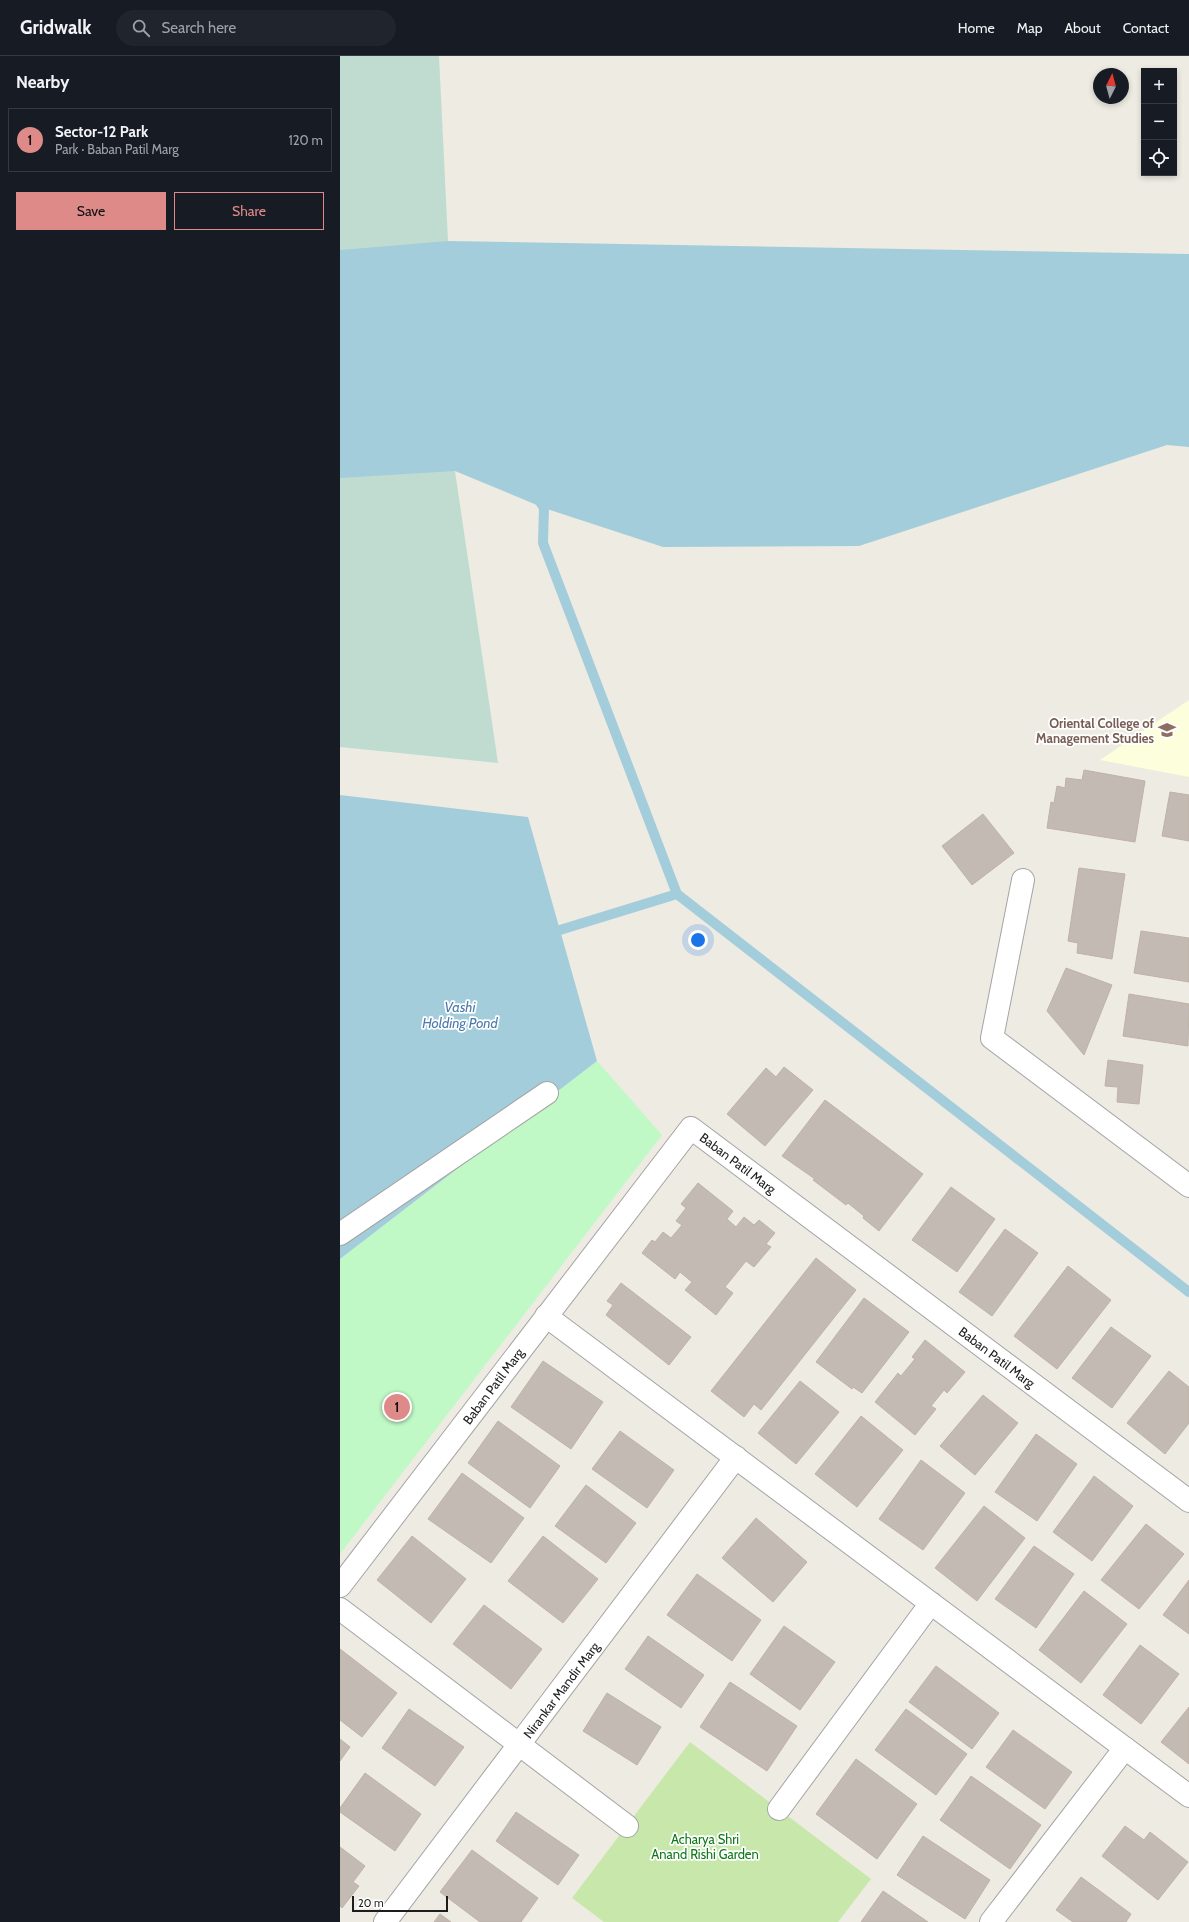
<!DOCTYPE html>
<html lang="en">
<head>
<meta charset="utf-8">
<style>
  body { margin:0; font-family:Cabin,sans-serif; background:#20242c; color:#f1f3f6 }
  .controls { position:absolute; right:12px; top:12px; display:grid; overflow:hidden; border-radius:0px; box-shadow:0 2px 6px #0003 }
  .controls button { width:36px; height:36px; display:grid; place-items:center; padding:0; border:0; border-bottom:1px solid #363941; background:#171b24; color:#f1f3f6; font:20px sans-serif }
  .compass { position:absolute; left:753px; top:12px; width:36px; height:36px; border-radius:50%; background:#171b24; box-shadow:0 2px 6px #0003; rotate:6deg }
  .scale { position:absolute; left:12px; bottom:10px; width:96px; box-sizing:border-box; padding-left:4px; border:2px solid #1d1d1d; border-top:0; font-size:11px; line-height:14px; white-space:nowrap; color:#1d1d1d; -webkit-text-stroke:3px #fff; paint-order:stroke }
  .you { position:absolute; left:358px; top:884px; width:14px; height:14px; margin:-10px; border:3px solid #fff; border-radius:50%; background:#1a73e8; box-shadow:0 0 0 6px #1a73e833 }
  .badge { display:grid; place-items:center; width:26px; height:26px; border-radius:50%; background:#de8a89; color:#111; font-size:13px; font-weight:700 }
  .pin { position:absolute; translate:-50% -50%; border:2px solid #fff; box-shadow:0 1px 4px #0006 }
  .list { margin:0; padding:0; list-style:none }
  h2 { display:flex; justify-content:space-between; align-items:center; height:52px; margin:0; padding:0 16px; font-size:17px }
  h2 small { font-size:13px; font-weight:400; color:#9ea1a6 }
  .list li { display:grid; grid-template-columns:26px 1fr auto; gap:12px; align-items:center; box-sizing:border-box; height:64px; margin:0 8px 8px; padding:0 8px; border:1px solid #363941; border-radius:0px }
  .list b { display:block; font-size:15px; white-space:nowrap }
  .list p { margin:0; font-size:13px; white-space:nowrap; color:#9ea1a6 }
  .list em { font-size:13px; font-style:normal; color:#9ea1a6 }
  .actions { display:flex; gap:8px; padding:12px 16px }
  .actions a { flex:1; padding:9px 0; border:1px solid #de8a89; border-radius:0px; text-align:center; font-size:14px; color:#de8a89 }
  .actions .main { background:#de8a89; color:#111 }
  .icon { flex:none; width:22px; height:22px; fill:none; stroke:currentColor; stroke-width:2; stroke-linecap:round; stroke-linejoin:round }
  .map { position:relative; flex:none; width:849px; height:1866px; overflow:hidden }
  header { display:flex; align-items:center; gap:24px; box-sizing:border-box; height:56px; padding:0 20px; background:#171b24; border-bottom:1px solid #363941 }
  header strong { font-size:19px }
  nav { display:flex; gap:22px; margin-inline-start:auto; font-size:14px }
  .search { width:280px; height:36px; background:#20242c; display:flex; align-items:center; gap:10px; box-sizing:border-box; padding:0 14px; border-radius:22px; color:#9ea1a6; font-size:15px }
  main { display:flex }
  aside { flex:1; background:#171b24 }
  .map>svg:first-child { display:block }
  .education { fill:#fdfedc }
  .grass { fill:#c7e8aa }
  .wetland { fill:#c0dcd0 }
  .park { fill:#c0f8c6 }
  .water { fill:#a4cddb }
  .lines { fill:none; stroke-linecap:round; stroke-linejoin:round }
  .stream { stroke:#a4cddb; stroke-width:10 }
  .building { fill:#c3bab3; stroke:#bfb2a6 }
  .street-casing { stroke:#a4a4a4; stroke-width:24 }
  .street { stroke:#fff; stroke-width:22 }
  .labels { text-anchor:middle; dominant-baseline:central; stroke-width:3.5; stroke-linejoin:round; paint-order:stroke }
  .education-label { font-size:13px; font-weight:bold; fill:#785e54; stroke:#fff; text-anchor:end }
  .street-label { font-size:13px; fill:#1d1d1d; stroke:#fff }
  .park-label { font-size:13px; fill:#0e7919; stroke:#fff }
  .water-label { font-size:14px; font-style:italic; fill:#4c79aa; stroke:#fff }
</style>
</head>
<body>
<header>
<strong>Gridwalk</strong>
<div class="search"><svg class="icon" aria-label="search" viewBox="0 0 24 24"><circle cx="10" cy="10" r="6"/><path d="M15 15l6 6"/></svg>Search here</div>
<nav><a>Home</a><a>Map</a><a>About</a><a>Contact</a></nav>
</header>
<main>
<aside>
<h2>Nearby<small></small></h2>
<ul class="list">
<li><span class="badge">1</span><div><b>Sector-12 Park</b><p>Park · Baban Patil Marg</p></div><em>120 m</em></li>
</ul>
<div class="actions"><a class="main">Save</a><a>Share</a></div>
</aside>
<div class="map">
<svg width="849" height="1866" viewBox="0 0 849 1866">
  <rect width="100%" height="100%" fill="#eeebe3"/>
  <!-- education -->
  <path class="education" d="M 849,644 L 849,721 L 760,704 Z"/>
  <!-- grass -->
  <path class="grass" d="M 350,1686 L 531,1823 L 498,1866 L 264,1866 L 232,1842 Z"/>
  <!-- wetland -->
  <path class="wetland" d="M 0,0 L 99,0 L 108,185 L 115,415 L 158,707 L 0,691 Z"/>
  <!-- park -->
  <path class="park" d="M 257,1005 L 322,1079 L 0,1498 L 0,1203 Z"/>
  <!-- water -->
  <path class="water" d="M 108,185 L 849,198 L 849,391 L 827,389 L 519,490 L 323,491 L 204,452 L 115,415 L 0,422 L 0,194 Z
    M 0,739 L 188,761 L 257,1005 L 0,1203 Z"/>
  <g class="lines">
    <!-- stream -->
    <path class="stream" d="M 197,441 L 204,452 L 203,487 L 337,838 L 849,1236
      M 220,874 L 337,838"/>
  </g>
  <!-- building -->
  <path class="building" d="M 744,714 L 805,725 L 795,786 L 707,772 L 711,746 L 714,747 L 717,730 L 725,732 L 726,722 L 742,724 Z
    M 830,736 L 849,739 L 849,785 L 822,780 Z
    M 643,758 L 674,797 L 632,829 L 602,790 Z
    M 739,812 L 785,818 L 772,903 L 737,897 L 738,887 L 728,885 Z
    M 801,875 L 849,882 L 849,926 L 794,917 Z
    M 726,912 L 772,929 L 744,999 L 707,955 Z
    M 789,938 L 849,948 L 848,990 L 783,980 Z
    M 768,1004 L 803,1009 L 799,1048 L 777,1046 L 778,1031 L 765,1030 Z
    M 444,1011 L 473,1034 L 425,1090 L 387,1058 L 426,1012 L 436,1021 Z
    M 485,1044 L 583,1118 L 539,1175 L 523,1162 L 524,1160 L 508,1147 L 506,1149 L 473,1124 L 475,1123 L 442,1100 Z
    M 358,1127 L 393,1155 L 387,1163 L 396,1171 L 404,1161 L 414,1169 L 419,1164 L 435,1177 L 426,1188 L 431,1191 L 414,1211 L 406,1205 L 385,1231 L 393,1237 L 376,1259 L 345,1234 L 352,1226 L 340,1216 L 335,1223 L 302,1197 L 312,1184 L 315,1186 L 323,1176 L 331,1182 L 342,1169 L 336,1165 L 346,1152 L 341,1148 Z
    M 611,1131 L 655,1163 L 617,1216 L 572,1184 Z
    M 665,1173 L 698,1197 L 652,1260 L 619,1236 Z
    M 476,1202 L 516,1234 L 421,1354 L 414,1348 L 404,1361 L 371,1335 Z
    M 728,1210 L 771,1244 L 717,1313 L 674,1280 Z
    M 281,1227 L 351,1281 L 329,1309 L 266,1259 L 273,1249 L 267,1245 Z
    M 524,1242 L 569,1276 L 522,1337 L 513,1331 L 512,1333 L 476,1306 Z
    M 771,1271 L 811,1300 L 772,1352 L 732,1322 Z
    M 585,1284 L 625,1316 L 607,1337 L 604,1334 L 591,1350 L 596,1353 L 575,1379 L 535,1346 L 558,1317 L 561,1320 L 575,1303 L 572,1301 Z
    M 203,1305 L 263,1346 L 231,1393 L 171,1351 Z
    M 829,1315 L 849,1331 L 849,1367 L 825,1398 L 787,1367 Z
    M 460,1325 L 499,1356 L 456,1408 L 418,1377 Z
    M 643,1339 L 678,1367 L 635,1419 L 600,1390 Z
    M 521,1360 L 563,1394 L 517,1451 L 475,1418 Z
    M 158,1365 L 220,1410 L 190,1452 L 128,1407 Z
    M 280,1375 L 334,1414 L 307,1452 L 252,1413 Z
    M 696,1378 L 737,1408 L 697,1465 L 655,1436 Z
    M 581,1404 L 625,1437 L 583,1494 L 539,1463 Z
    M 122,1417 L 184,1462 L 151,1507 L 88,1463 Z
    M 754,1420 L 793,1450 L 752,1505 L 713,1476 Z
    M 246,1429 L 296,1467 L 266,1507 L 215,1470 Z
    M 644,1450 L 685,1482 L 637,1545 L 595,1512 Z
    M 416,1462 L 467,1506 L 433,1546 L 382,1502 Z
    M 806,1468 L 844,1498 L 799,1553 L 761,1524 Z
    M 72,1480 L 126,1523 L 91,1567 L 37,1524 Z
    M 203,1480 L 258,1523 L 223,1567 L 168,1525 Z
    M 694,1490 L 734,1518 L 696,1572 L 655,1543 Z
    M 357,1518 L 421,1564 L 392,1605 L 327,1559 Z
    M 849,1524 L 849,1578 L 823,1559 Z
    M 744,1535 L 787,1568 L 741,1627 L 699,1594 Z
    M 144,1549 L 202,1593 L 171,1633 L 113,1588 Z
    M 444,1570 L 495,1606 L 460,1654 L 410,1618 Z
    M 308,1580 L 364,1619 L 341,1652 L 285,1613 Z
    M 800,1589 L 839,1618 L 801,1668 L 763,1639 Z
    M 0,1593 L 57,1637 L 22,1681 L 0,1664 Z
    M 596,1610 L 659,1657 L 632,1693 L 569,1646 Z
    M 390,1626 L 457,1670 L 427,1715 L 360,1671 Z
    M 267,1637 L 321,1671 L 297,1709 L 243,1675 Z
    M 849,1651 L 849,1708 L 821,1686 Z
    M 69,1653 L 124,1691 L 95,1730 L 42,1692 Z
    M 566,1653 L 627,1698 L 596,1739 L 535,1694 Z
    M 673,1674 L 732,1716 L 705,1753 L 646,1711 Z
    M 0,1683 L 10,1691 L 0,1705 Z
    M 516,1703 L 577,1748 L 537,1803 L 476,1758 Z
    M 25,1717 L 81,1758 L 55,1795 L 0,1756 L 0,1752 Z
    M 631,1720 L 701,1769 L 670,1813 L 600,1764 Z
    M 176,1756 L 239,1799 L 218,1829 L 156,1785 Z
    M 785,1770 L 804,1784 L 810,1776 L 848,1806 L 818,1844 L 762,1800 Z
    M 583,1780 L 650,1824 L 625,1863 L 557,1819 Z
    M 0,1791 L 25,1810 L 13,1826 L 19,1830 L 2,1852 L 0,1850 Z
    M 132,1794 L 198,1842 L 181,1866 L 140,1866 L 100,1836 Z
    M 741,1821 L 791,1858 L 786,1866 L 733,1866 L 716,1854 Z
    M 543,1835 L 588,1866 L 521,1866 Z
    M 100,1858 L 111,1866 L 94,1866 Z"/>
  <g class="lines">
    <!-- street casing -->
    <g class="street-casing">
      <path id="street" d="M 683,824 L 652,982 L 849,1130
        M 0,1178 L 207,1037
        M 206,1260 L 849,1740
        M 0,1530 L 351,1072 L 849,1445
        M 0,1553 L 287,1770
        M 439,1753 L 591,1547
        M 45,1866 L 396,1401
        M 651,1866 L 785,1692"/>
    </g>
    <!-- street -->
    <use href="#street" class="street"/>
  </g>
  <!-- icons -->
  <defs>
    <g id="university-bare" transform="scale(1.38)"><path d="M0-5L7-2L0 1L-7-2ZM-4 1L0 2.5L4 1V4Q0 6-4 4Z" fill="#8d6e63" stroke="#fff" stroke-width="2.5" paint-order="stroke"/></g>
  </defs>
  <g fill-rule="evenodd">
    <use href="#university-bare" x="827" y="674"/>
  </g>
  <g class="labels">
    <!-- education labels -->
    <g class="education-label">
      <text x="814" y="667">Oriental College of<tspan x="814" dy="15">Management Studies</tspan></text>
    </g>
    <!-- street labels -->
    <g class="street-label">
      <text transform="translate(398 1107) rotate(37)">Baban Patil Marg</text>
      <text transform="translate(657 1301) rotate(37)">Baban Patil Marg</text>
      <text transform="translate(153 1330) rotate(-53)">Baban Patil Marg</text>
      <text transform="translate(221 1634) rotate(-53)">Nirankar Mandir Marg</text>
    </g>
    <!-- park labels -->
    <g class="park-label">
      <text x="365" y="1783">Acharya Shri<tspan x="365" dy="15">Anand Rishi Garden</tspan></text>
    </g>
    <!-- water labels -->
    <g class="water-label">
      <text x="120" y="951">Vashi<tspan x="120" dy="16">Holding Pond</tspan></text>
    </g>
  </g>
</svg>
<div class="controls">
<button>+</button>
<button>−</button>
<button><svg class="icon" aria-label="locate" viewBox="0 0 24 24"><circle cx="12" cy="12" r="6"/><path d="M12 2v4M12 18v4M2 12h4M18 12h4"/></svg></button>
</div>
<svg class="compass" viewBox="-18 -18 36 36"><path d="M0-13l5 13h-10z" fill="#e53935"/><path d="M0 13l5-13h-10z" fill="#9ea1a6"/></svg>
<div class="scale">20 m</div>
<div class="you"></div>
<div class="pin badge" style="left:57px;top:1351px">1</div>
</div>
</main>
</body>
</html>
